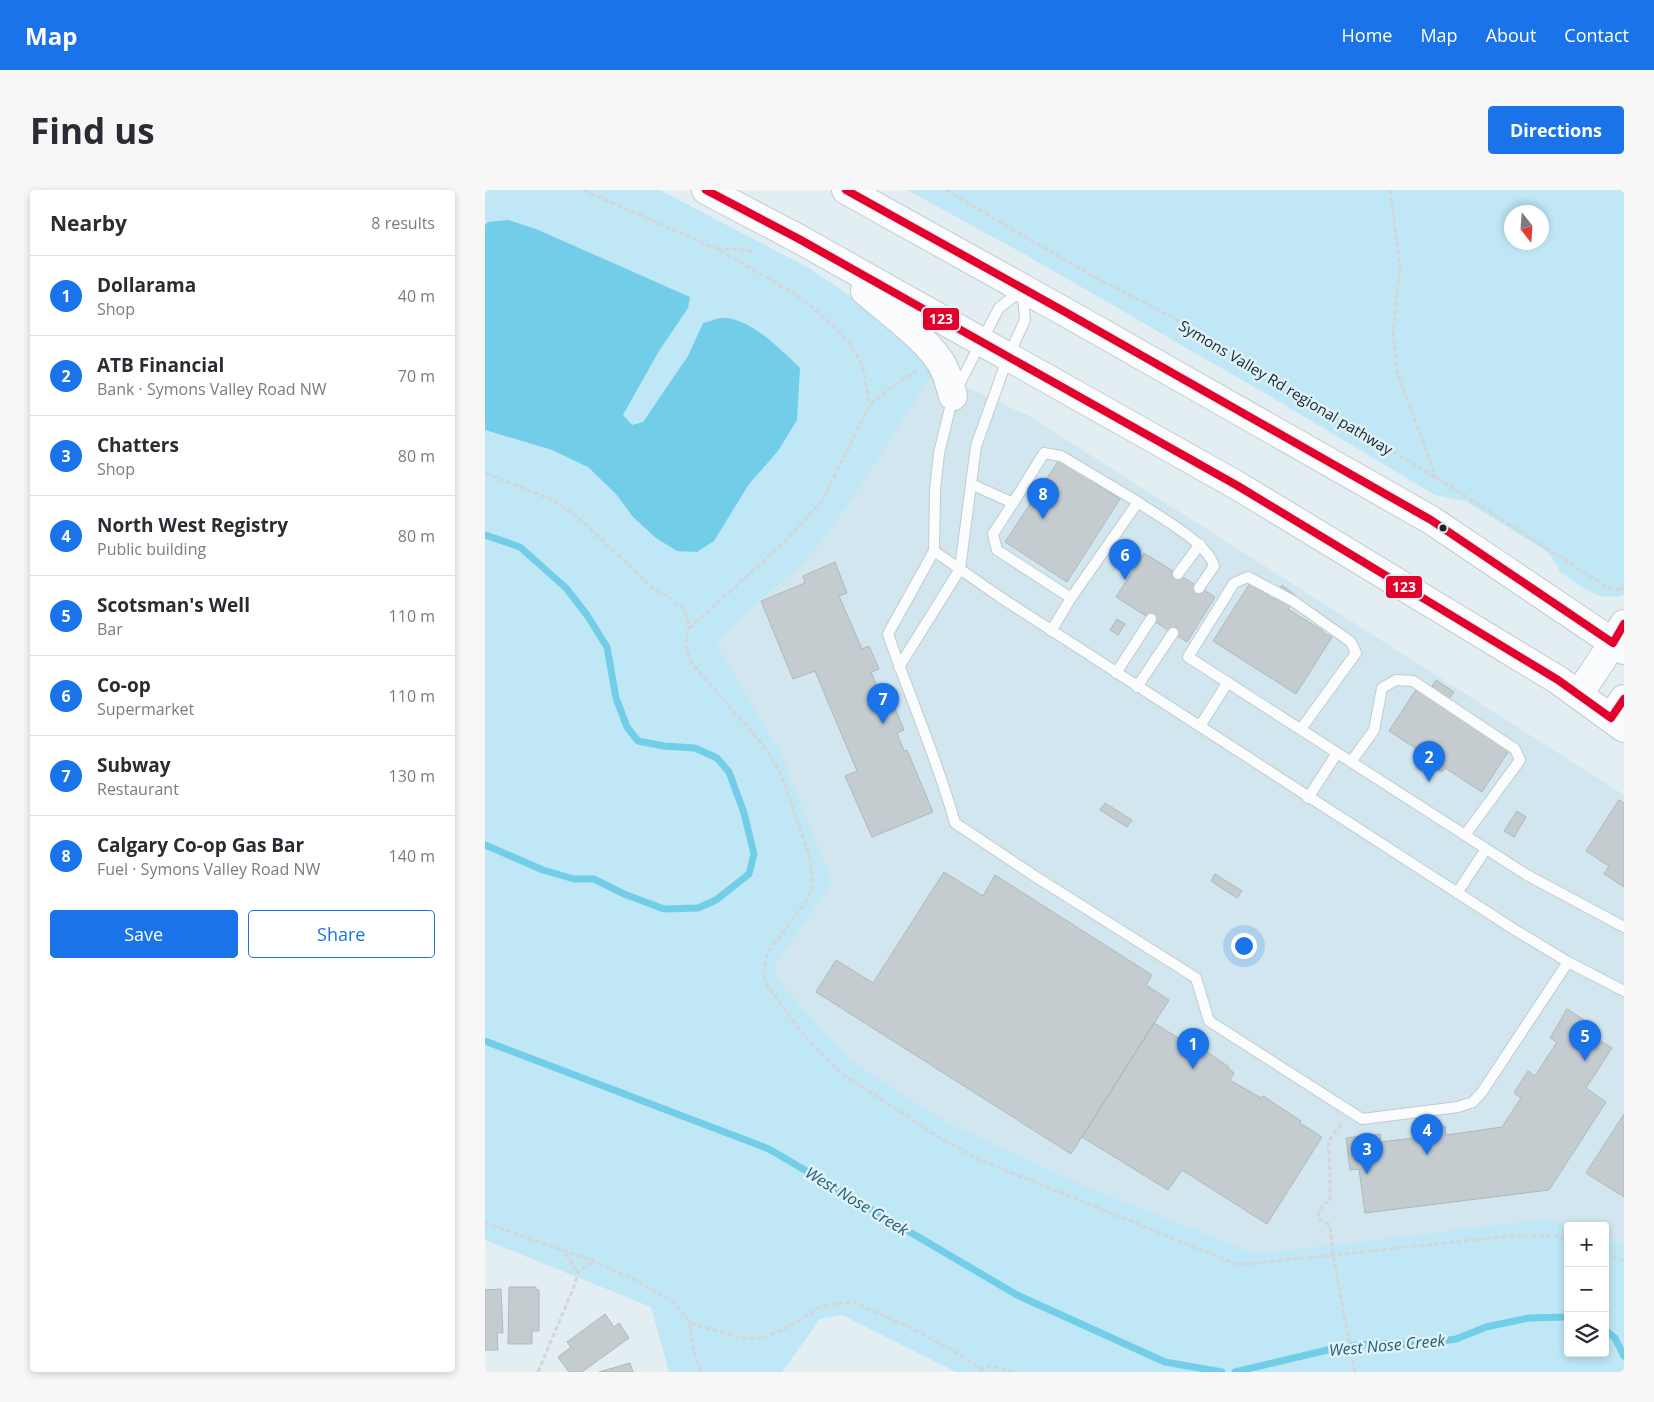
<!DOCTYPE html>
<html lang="en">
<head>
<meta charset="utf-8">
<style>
  body { margin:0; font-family:"Open Sans",sans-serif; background:#f7f7f7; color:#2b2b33 }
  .controls { position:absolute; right:15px; bottom:15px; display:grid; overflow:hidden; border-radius:5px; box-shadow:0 2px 8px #0003 }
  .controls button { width:45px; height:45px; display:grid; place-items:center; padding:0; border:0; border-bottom:1px solid #e1e1e2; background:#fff; color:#2b2b33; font:25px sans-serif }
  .compass { position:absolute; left:1019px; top:15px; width:45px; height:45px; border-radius:50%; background:#fff; box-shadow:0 2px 8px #0003; rotate:163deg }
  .you { position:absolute; left:758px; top:755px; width:18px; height:18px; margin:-12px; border:4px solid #fff; border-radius:50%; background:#1a73e8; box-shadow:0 0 0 8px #1a73e833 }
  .badge { display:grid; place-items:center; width:32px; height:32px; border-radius:50%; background:#1a73e8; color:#fff; font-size:16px; font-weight:700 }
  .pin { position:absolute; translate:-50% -41px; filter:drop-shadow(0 1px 2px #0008) }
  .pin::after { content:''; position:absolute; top:26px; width:18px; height:15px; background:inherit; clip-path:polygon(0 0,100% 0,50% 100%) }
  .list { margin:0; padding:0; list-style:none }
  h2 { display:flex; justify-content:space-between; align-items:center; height:65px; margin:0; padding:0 20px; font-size:21px }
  h2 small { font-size:16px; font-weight:400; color:#7c7c81 }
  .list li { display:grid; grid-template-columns:32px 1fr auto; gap:15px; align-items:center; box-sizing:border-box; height:80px; padding:0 20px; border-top:1px solid #e1e1e2 }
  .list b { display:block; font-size:19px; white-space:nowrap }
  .list p { margin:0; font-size:16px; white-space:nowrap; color:#7c7c81 }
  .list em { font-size:16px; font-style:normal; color:#7c7c81 }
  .actions { display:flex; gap:10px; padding:15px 20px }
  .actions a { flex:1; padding:11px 0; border:1px solid #1a73e8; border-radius:5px; text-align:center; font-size:18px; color:#1a73e8 }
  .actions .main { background:#1a73e8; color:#fff }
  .icon { flex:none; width:28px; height:28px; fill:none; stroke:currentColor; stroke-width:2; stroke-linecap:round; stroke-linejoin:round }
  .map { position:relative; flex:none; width:1139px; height:1182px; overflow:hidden; border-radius:5px }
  header { display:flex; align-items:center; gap:30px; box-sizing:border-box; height:70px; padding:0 25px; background:#1a73e8; color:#fff }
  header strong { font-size:24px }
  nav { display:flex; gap:28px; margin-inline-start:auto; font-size:18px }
  .intro { display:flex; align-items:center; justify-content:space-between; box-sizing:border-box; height:120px; padding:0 30px }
  h1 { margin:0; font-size:35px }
  .button { padding:12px 22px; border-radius:5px; background:#1a73e8; color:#fff; font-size:18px; font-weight:700 }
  main { display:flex; gap:30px; padding:0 30px }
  aside { flex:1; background:#fff; border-radius:5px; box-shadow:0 2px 8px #0003 }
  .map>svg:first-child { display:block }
  .built { fill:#d1e6ee }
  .green { fill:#bfe7f5; fill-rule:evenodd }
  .water { fill:#72cee8 }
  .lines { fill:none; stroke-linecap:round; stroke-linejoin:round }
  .stream { stroke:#72cee8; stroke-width:7 }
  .building { fill:#c4ccd0; stroke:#afb8bb }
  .lane-casing { stroke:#c2cbce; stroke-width:12 }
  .secondary-casing { stroke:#c2cbce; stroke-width:30 }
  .path { stroke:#d3d6d7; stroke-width:3; stroke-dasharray:5 2.5; stroke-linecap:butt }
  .lane { stroke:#fbfcfd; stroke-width:10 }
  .secondary { stroke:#fbfcfd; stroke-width:28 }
  .bus-1-casing { stroke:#ddf2f9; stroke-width:11 }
  .bus-1 { stroke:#e4002b; stroke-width:8 }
  .bus-dot { fill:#1d2528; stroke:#ddf2f9; stroke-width:2 }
  .labels { text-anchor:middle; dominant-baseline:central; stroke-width:5; stroke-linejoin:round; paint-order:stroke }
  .street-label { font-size:15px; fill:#1d2528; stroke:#ddf2f9 }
  .water-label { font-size:16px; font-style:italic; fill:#295c6b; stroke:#ddf2f9 }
  .line-badge { stroke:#ddf2f9; stroke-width:2 }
  .badge-label { font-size:14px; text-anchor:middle; font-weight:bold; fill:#fff }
</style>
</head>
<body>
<header>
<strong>Map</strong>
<nav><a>Home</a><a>Map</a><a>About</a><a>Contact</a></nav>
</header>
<div class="intro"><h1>Find us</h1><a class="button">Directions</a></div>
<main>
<aside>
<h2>Nearby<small>8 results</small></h2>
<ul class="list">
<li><span class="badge">1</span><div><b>Dollarama</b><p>Shop</p></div><em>40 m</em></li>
<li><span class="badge">2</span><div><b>ATB Financial</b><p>Bank · Symons Valley Road NW</p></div><em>70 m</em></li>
<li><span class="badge">3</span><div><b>Chatters</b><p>Shop</p></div><em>80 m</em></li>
<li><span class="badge">4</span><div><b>North West Registry</b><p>Public building</p></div><em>80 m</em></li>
<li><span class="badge">5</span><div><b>Scotsman's Well</b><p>Bar</p></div><em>110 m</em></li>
<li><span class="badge">6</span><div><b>Co-op</b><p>Supermarket</p></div><em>110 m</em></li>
<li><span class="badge">7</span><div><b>Subway</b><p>Restaurant</p></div><em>130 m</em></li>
<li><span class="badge">8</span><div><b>Calgary Co-op Gas Bar</b><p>Fuel · Symons Valley Road NW</p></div><em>140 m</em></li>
</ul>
<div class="actions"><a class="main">Save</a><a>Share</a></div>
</aside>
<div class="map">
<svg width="1139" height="1182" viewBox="0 0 1139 1182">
  <rect width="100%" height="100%" fill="#e3eef3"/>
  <!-- built -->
  <path class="built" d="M 449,182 L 544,226 L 1139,605 L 1139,1056 L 1120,1048 L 1120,1036 L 1083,1036 L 1061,1029 L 771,1064 L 597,995 L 463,933 L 363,869 L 292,789 L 289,777 L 347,693 L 231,454 L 268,417 L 314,377 L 339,349 L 373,300 Z"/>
  <!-- green -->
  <path class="green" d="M 0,0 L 175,0 L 324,78 L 401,130 L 449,182 L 373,300 L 339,349 L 314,377 L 268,417 L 231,454 L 297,566 L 347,693 L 289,777 L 292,789 L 363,869 L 463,933 L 597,995 L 771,1064 L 1061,1029 L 1083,1036 L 1083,1163 L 1120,1163 L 1120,1048 L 1139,1056 L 1139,1182 L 471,1182 L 357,1125 L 335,1129 L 297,1182 L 184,1182 L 166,1117 L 0,1050 Z
    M 422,0 L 1139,0 L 1139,404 L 1136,406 L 1119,407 L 1105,402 L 1076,383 L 1063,362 L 982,312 L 950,305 L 788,208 L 541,65 ZM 1056,22 L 1056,52 L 1026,52 L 1026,22 Z"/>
  <!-- water -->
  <path class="water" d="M 23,30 L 51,39 L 205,107 L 203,118 L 174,161 L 138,225 L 147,235 L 158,232 L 203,166 L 218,133 C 224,132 231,128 237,128 C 265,127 296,160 315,178 L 312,230 L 293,261 L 264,294 L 229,351 L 212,362 L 192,361 L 171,348 L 148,327 L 131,304 L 103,277 L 67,260 L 0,240 L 0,35 L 3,32 Z"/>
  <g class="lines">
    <!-- stream -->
    <path class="stream" d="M 0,345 L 35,357 L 81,398 L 102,425 L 122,457 L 131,508 L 142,537 L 153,551 L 179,556 L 210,558 L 232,568 L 244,582 L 259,623 L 269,664 L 264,684 L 231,710 L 213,718 L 179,719 L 139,704 L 109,689 L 89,689 L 58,680 L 0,655
      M 0,851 L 284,959 L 532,1105 L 680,1172 L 737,1182
      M 1120,1140 L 1130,1148 L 1139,1166
      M 750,1182 L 851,1158 L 892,1153 L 931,1155 L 971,1149 L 1001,1137 L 1044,1128 L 1083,1127"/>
  </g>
  <!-- building -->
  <path class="building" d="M 574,270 L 635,309 L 582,392 L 520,352 Z
    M 659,363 L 730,407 L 702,452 L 631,407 Z
    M 350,372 L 362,403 L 354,406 L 377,459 L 384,456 L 394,479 L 386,482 L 402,519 L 409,516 L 419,540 L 412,543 L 419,561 L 422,560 L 448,622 L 387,647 L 360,586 L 372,581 L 330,481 L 308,489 L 276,411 L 320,393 L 318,386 Z
    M 765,393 L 788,409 L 797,395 L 811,406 L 803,419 L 838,441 L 838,443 L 847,447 L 811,504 L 728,451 Z
    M 632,429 L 640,434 L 633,445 L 625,440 Z
    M 951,490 L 969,502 L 959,516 L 1025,559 L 997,602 L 960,578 L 957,582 L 938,569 L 941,565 L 904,541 L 932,498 L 942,504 Z
    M 1134,610 L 1139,613 L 1139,697 L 1119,684 L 1124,676 L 1101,661 Z
    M 620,613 L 647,630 L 642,637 L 615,620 Z
    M 1032,621 L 1041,627 L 1029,647 L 1019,641 Z
    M 459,682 L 498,706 L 510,685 L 667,785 L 661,795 L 684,810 L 586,964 L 331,802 L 351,770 L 388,793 Z
    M 730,684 L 757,701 L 752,708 L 726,691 Z
    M 1082,819 L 1110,837 L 1105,845 L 1127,858 L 1101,898 L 1121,912 L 1064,1000 L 880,1023 L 874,979 L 865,980 L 861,948 L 895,944 L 896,952 L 936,947 L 935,939 L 960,936 L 961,945 L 1017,937 L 1036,908 L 1029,903 L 1043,881 L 1050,886 L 1072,852 L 1065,848 Z
    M 669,833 L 708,857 L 709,853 L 744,877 L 743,878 L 749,883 L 745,890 L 776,908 L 778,906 L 816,931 L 815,933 L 837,947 L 782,1034 L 697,980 L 683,1000 L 597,947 Z
    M 1139,924 L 1139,1007 L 1101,983 Z
    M 24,1097 L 51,1097 L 51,1100 L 54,1100 L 54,1141 L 47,1141 L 47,1154 L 23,1154 Z
    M 16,1099 L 18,1143 L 12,1143 L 13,1160 L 0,1160 L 0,1100 Z
    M 120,1124 L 129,1137 L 134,1133 L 144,1148 L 97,1182 L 84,1182 L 73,1167 L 86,1157 L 82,1152 Z
    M 145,1173 L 148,1182 L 114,1182 Z"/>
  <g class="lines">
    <!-- lane casing -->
    <g class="lane-casing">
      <path id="lane" d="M 537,100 L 514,118 L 468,206 L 454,263 L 450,300 L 449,361 L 403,444 C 425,508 452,568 470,633 L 548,685 L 711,788 L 724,831 L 877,929 L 973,917 L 988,912 L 997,902 L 1083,772
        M 486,294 L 528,313 L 559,263 L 576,266 L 653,312 L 586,408 L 566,441
        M 653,312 C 674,327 722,352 729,376 L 714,398
        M 528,313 L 508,344 L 512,360 L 586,408
        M 449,361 L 515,407 L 1030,740 L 1083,772 L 1139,801
        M 693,384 L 715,354
        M 414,477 L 475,379 L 491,256 L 523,167 L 540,130 L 538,103
        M 631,483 L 666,429
        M 652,497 L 688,443
        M 715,536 L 743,492
        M 816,539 L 871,463 L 866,452 L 808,411 L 763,387 L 749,393 L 703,467 L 1042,685 L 1139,737
        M 866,572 L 889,540 L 897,498 L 911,490 L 928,491 L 1030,559 L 1035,570 L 980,645
        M 823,608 L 852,563
        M 972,703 L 1001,659"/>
    </g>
    <!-- secondary casing -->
    <g class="secondary-casing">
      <path id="secondary" d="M 221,0 L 314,49 L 753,296 L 1073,490 L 1139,538
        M 361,0 L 582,123 L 946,330 L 1139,460
        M 380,101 C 404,122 432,141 452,167 C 461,178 464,192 468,206
        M 1094,504 L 1128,453 L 1139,434
        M 1126,528 L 1139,509"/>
    </g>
    <!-- path -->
    <path class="path" d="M 98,0 L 232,59 L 312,105 L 348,135 L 364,153 L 377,175 L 385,215
      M 461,0 L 602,83 L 687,127 L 963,295 L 1122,397 L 1137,400 L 1139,396
      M 905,0 L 915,76 L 908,141 L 912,183 L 945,269 L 951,288
      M 232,59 L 252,59 L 268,62
      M 432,180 L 397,204 L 385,215 L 337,311 L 298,353 L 204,439 C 199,452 200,459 206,472 L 283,561 L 297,587 L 325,668 L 327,692 L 324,707 L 282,764 L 278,782 L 283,797 L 322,849 L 355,882 L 447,943 L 493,969 L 751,1074 L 773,1073 L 1026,1046 L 1069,1046 L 1083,1050
      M 0,283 L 68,310 L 96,330 L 170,400 L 181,405 L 200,420 L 204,439
      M 856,934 L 843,952 L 845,978 L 845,1011 L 839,1013 L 833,1023 L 834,1029 L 845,1035 L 848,1065 L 870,1182
      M 0,1033 L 109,1071 L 156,1093 L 189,1113 L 205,1133 L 257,1148 L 279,1148 L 307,1135 L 332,1119 L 346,1114 L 368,1112 L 424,1137 L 476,1165 L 499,1182
      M 1120,1063 L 1139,1071
      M 81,1064 L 93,1082
      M 205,1133 L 208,1159 L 216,1182
      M 494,1178 L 506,1176 L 528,1182
      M 53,1182 L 90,1094 L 93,1082 L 109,1071"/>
    <!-- lane -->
    <use href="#lane" class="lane"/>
    <!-- secondary -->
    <use href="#secondary" class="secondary"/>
    <!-- bus-1 casing -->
    <g class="bus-1-casing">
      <path id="bus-1" d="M 221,0 L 314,49 L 753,296 L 1073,490 L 1126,528 L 1139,509
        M 361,0 L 582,123 L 946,330 L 1128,453 L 1139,434"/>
    </g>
    <!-- bus-1 -->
    <use href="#bus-1" class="bus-1"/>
  </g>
  <!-- markers -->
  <circle class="bus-dot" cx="958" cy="338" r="4.5"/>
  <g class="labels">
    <!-- street labels -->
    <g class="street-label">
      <text transform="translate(801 197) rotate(31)">Symons Valley Rd regional pathway</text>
    </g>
    <!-- water labels -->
    <g class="water-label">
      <text transform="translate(372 1011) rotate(31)">West Nose Creek</text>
      <text transform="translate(902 1155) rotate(-5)">West Nose Creek</text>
    </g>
  </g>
  <g class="line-badge">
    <rect x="437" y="117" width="38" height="24" rx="5" fill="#e4002b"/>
    <rect x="900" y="385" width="38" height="24" rx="5" fill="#e4002b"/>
  </g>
  <g class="badge-label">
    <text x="456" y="134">123</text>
    <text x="919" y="402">123</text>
  </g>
</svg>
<div class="controls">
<button>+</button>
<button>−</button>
<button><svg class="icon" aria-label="layers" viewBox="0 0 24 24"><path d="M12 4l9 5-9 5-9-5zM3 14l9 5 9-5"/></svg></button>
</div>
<svg class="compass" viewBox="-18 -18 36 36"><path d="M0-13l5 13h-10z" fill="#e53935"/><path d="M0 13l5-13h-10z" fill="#7c7c81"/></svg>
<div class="you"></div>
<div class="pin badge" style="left:708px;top:879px">1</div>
<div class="pin badge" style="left:944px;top:592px">2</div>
<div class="pin badge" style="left:882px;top:984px">3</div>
<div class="pin badge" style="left:942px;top:965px">4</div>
<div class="pin badge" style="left:1100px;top:871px">5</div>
<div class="pin badge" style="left:640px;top:390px">6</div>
<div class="pin badge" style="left:398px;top:534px">7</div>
<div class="pin badge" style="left:558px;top:329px">8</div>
</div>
</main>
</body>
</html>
